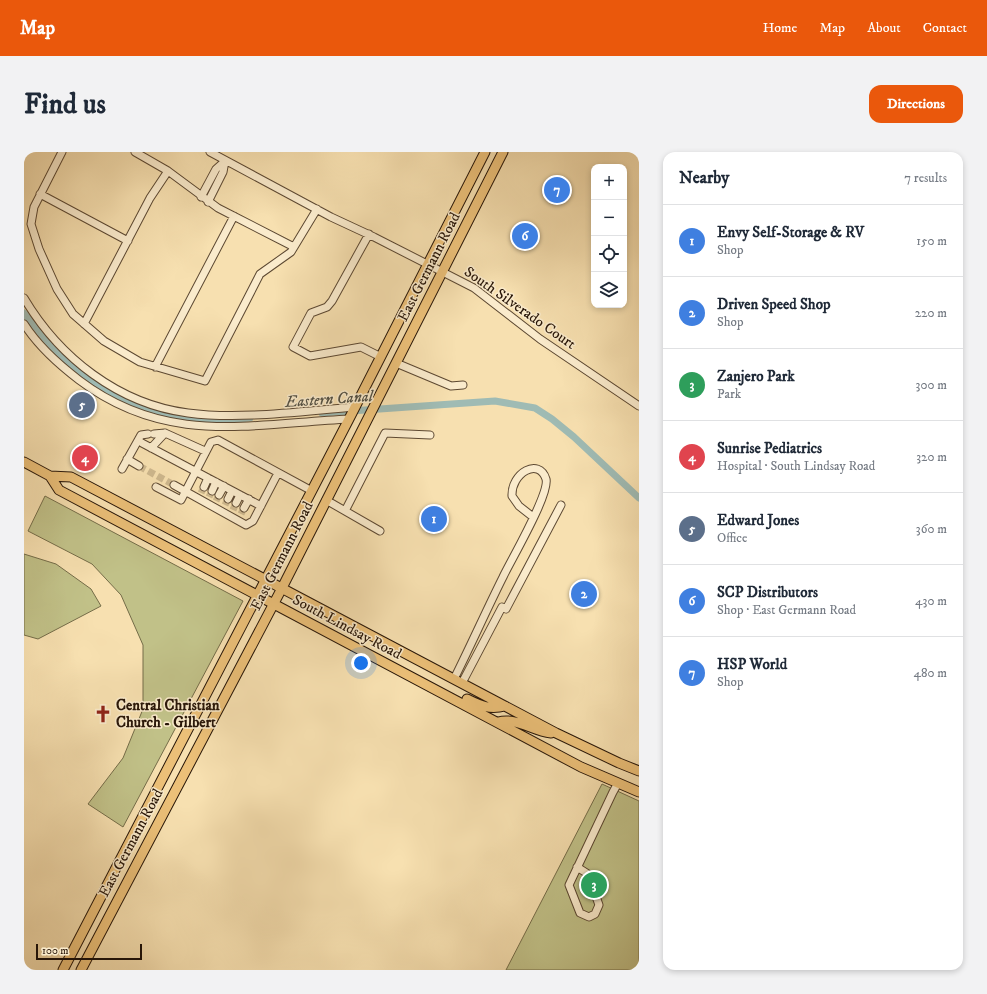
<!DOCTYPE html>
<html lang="en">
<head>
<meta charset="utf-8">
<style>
  body { margin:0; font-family:"IM FELL DW Pica",serif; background:#f2f2f3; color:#1f2937 }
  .controls { position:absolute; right:12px; top:12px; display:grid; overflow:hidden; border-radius:8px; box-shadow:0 2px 6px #0003 }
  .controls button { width:36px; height:36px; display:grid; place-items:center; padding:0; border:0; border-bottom:1px solid #e0e1e3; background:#fff; color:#1f2937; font:20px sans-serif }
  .scale { position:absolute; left:12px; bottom:10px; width:106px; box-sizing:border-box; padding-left:4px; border:2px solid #281608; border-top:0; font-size:11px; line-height:14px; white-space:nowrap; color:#281608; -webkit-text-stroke:3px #faebcc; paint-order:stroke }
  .you { position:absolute; left:337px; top:511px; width:14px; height:14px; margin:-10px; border:3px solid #fff; border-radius:50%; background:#1a73e8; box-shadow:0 0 0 6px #1a73e833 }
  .badge { display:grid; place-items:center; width:26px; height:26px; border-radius:50%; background:#ea580c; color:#fff; font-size:13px; font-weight:700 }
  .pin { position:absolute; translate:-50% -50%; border:2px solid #fff; box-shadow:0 1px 4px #0006 }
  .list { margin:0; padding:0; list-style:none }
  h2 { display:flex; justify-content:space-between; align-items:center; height:52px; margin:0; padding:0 16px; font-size:17px }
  h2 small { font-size:13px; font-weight:400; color:#747a83 }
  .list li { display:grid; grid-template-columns:26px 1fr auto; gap:12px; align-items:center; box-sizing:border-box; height:72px; padding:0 16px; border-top:1px solid #e0e1e3 }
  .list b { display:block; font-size:15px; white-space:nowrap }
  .list p { margin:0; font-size:13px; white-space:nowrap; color:#747a83 }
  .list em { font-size:13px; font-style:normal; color:#747a83 }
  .icon { flex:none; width:22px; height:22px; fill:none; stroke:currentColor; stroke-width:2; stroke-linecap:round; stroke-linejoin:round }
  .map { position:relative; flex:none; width:615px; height:818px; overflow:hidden; border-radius:12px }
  header { display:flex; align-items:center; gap:24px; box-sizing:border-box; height:56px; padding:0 20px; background:#ea580c; color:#fff }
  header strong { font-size:19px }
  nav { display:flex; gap:22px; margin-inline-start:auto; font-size:14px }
  .intro { display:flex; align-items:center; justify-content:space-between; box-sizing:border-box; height:96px; padding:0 24px }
  h1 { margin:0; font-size:28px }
  .button { padding:10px 18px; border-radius:12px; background:#ea580c; color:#fff; font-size:14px; font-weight:700 }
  main { display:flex; gap:24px; padding:0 24px }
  aside { flex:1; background:#fff; border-radius:12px; box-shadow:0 2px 6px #0003 }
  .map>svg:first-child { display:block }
  .green { fill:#c1c188; stroke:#746c48 }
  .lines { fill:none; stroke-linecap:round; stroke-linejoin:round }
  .canal { stroke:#9fbbb4; stroke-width:7 }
  .minor-tunnel { stroke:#ceb88e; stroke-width:7; stroke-dasharray:7 3.5; stroke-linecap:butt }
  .minor-casing { stroke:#5c4832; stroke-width:9 }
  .major-casing { stroke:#281608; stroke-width:11 }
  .minor { stroke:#faebcc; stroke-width:7 }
  .major { stroke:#ecc078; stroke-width:9 }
  .labels { text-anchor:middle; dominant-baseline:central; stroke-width:3; stroke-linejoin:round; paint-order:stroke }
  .street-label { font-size:15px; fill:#281608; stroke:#faebcc }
  .poi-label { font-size:15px; font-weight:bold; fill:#281608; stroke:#faebcc; text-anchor:start }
  .water-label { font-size:16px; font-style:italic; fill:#525044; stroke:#faebcc }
</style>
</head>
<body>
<header>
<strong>Map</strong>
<nav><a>Home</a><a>Map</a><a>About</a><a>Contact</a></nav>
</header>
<div class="intro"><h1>Find us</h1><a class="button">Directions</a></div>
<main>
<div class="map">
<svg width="615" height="818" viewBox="0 0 615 818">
  <rect width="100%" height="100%" fill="#f7e0b0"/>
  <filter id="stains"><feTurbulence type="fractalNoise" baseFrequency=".005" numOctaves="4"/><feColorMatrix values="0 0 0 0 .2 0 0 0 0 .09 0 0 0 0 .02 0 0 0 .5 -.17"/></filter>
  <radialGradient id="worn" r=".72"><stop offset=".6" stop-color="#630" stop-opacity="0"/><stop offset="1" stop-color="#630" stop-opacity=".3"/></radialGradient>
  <!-- green -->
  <path class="green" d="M 21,344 L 219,449 L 99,675 L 64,652 L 99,606 L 119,557 L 119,493 L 97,443 L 68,412 L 4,379 Z
    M 0,402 L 32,412 L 67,437 L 77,454 L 14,487 L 0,483 Z
    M 578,632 L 615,649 L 615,818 L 482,818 Z"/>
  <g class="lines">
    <!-- canal -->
    <path class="canal" d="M 0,161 C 39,215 89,251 156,266 C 178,270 203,268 226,266
      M 298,261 L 471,249 L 511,256 L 528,267 L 550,285 L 615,346"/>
    <!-- minor-tunnel -->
    <path class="minor-tunnel" d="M 115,314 L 150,333
      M 177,341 L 180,335
      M 185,345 L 188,339
      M 192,349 L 195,343
      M 201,353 L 204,347
      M 209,358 L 212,351
      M 217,362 L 220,356"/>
    <!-- minor casing -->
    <g class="minor-casing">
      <path id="minor" d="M 38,0 L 10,55 L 7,72 L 15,97 L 33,137 L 49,162 L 80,189 L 116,210 L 181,229 L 236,122 L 267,100 L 293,57
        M 111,0 L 144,19 L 194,56 L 270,95
        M 186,0 L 307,65 L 350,85 L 450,136 L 516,187 L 615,254
        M 16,42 L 104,89
        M 177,45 L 192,17 L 201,9
        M 184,50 L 199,20 L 201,9
        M 345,82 L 308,149 L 303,155 L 287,161 L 269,195 L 286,204 L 337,195 L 357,205
        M 0,146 C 35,205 94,252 164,261 C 216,268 279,259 331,255
        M 0,172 C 14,194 34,212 55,228 C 142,294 225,272 325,267
        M 60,172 L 126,46 L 144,19
        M 372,211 L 427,234 L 439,233
        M 131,215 L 210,64
        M 130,282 L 141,281 L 181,299
        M 118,291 L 237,354
        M 127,296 L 141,281
        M 103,307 L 115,314
        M 98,317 L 117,283 L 124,282
        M 150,333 L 222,373 L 229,369 L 254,321
        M 132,335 L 157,348 L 187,290 L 194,288 L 288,339
        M 180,335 L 184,326
        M 188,339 L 192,330
        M 195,343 L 200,334
        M 204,347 L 208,339
        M 302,348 L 356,379
        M 212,351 L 216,343
        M 220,356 L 225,347
        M 321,359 L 361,281 L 406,283
        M 430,527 C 447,493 462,459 479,425 C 487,408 526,342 522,327 C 515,305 487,321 488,344 L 495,354 L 509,365
        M 438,531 L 478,455 L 482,457 L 537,353
        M 553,715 L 564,722 L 575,753 L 571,762 L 565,765 L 556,761 L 545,733 L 589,640 L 594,631"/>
    </g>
    <!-- major casing -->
    <g class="major-casing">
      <path id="major" d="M 0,310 L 26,324 L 47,325 L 532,581 L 595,611 L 615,619
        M 26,324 L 35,338 L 557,615 L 615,640
        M 443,547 C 457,554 466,558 481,554
        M 474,570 C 493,565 508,579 527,581
        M 39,818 L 325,267 L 461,0
        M 57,818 L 258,436 L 479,0"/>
    </g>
    <!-- minor -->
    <use href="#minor" class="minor"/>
    <!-- major -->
    <use href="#major" class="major"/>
  </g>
  <!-- icons -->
  <defs>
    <g id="church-bare" transform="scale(1.38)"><path d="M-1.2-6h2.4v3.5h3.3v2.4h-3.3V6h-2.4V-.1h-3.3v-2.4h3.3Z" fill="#8f2418" stroke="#faebcc" stroke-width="2.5" paint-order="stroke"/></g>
  </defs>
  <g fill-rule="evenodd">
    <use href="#church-bare" x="79" y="562"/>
  </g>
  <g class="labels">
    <!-- street labels -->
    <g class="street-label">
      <text transform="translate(405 115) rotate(-63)">East Germann Road</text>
      <text transform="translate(496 156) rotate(35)">South Silverado Court</text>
      <text transform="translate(258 404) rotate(-63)">East Germann Road</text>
      <text transform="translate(323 475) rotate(28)">South Lindsay Road</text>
      <text transform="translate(107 691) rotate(-62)">East Germann Road</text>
    </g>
    <!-- poi labels -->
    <g class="poi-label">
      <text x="92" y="553">Central Christian<tspan x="92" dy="17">Church - Gilbert</tspan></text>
    </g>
    <!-- water labels -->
    <g class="water-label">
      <text transform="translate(305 247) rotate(-4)">Eastern Canal</text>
    </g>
  </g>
  <rect width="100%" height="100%" filter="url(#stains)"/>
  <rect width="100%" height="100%" fill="url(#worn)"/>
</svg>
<div class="controls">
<button>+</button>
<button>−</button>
<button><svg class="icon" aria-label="locate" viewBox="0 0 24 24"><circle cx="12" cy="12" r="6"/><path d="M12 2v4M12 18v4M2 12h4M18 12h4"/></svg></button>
<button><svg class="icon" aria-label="layers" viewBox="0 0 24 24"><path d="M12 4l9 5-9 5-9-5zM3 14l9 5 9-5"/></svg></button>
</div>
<div class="scale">100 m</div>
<div class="you"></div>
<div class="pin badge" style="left:410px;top:367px;background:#3f7fe0">1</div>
<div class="pin badge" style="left:560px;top:442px;background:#3f7fe0">2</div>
<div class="pin badge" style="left:570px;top:733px;background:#2e9e5b">3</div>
<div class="pin badge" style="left:61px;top:306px;background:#e0444e">4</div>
<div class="pin badge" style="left:58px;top:253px;background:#5c6f8a">5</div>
<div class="pin badge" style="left:501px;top:84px;background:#3f7fe0">6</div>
<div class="pin badge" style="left:533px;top:38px;background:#3f7fe0">7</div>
</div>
<aside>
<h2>Nearby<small>7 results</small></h2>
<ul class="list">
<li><span class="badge" style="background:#3f7fe0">1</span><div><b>Envy Self-Storage &amp; RV</b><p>Shop</p></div><em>150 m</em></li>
<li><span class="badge" style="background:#3f7fe0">2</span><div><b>Driven Speed Shop</b><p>Shop</p></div><em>220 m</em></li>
<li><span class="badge" style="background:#2e9e5b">3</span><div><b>Zanjero Park</b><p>Park</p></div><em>300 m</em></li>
<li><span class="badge" style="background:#e0444e">4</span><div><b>Sunrise Pediatrics</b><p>Hospital · South Lindsay Road</p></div><em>320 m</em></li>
<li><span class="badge" style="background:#5c6f8a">5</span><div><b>Edward Jones</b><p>Office</p></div><em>360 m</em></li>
<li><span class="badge" style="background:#3f7fe0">6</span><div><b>SCP Distributors</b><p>Shop · East Germann Road</p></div><em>430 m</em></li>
<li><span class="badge" style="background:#3f7fe0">7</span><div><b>HSP World</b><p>Shop</p></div><em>480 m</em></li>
</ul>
</aside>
</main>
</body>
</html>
